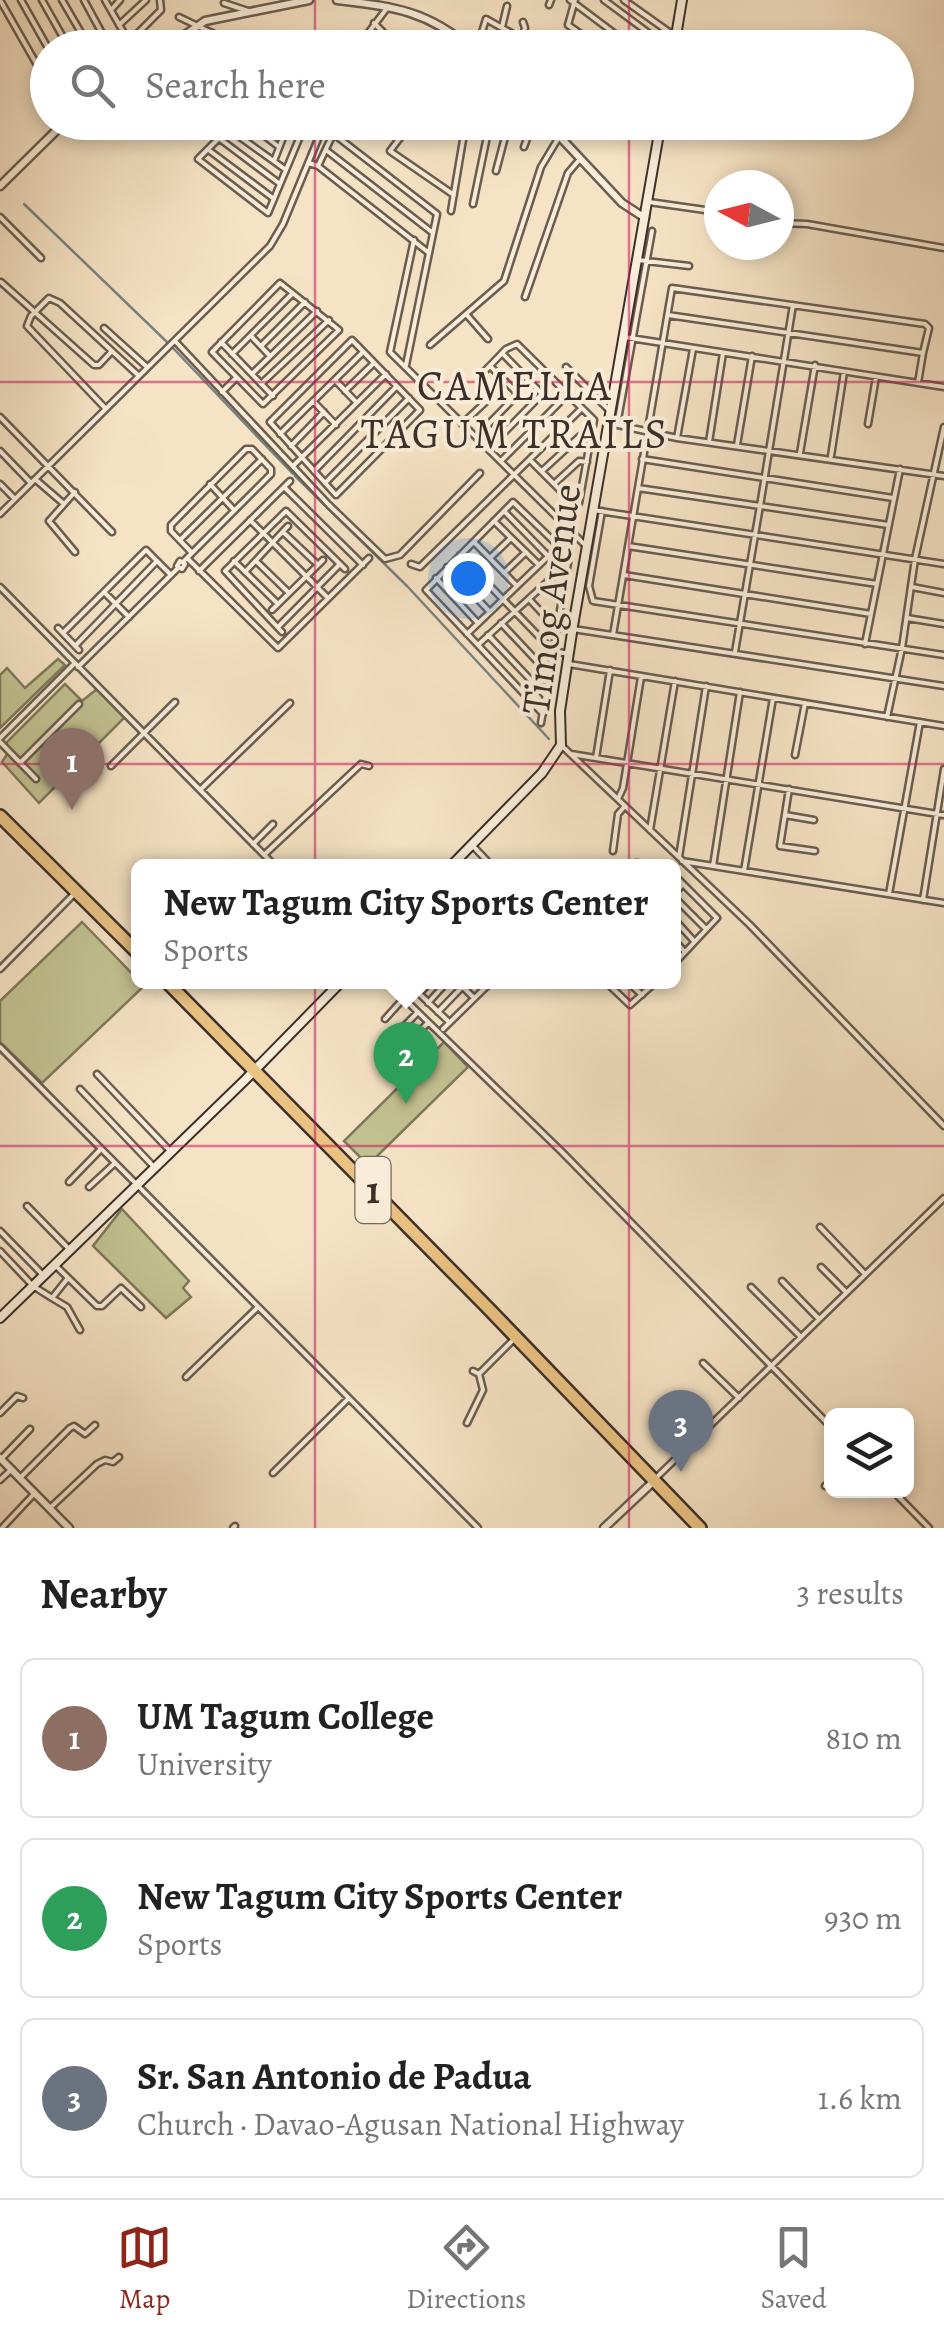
<!DOCTYPE html>
<html lang="en">
<head>
<meta charset="utf-8">
<style>
  body { margin:0; font-family:Alegreya,serif; background:#f2f2f2; color:#222 }
  .controls { position:absolute; right:30px; bottom:30px; display:grid; overflow:hidden; border-radius:15px; box-shadow:0 5px 15px #0003 }
  .controls button { width:90px; height:90px; display:grid; place-items:center; padding:0; border:0; border-bottom:2px solid #e0e0e0; background:#fff; color:#222; font:50px sans-serif }
  .compass { position:absolute; left:704px; top:170px; width:90px; height:90px; border-radius:50%; background:#fff; box-shadow:0 5px 15px #0003; rotate:277deg }
  .you { position:absolute; left:468px; top:578px; width:35px; height:35px; margin:-25px; border:8px solid #fff; border-radius:50%; background:#1a73e8; box-shadow:0 0 0 15px #1a73e833 }
  .badge { display:grid; place-items:center; width:65px; height:65px; border-radius:50%; background:#8f2418; color:#fff; font-size:32px; font-weight:700 }
  .pin { position:absolute; translate:-50% -82px; filter:drop-shadow(0 2px 5px #0008) }
  .pin::after { content:''; position:absolute; top:52px; width:35px; height:30px; background:inherit; clip-path:polygon(0 0,100% 0,50% 100%) }
  .popup { position:absolute; left:131px; top:859px; width:550px; height:130px; box-sizing:border-box; display:grid; place-content:center; border-radius:15px; background:#fff; filter:drop-shadow(0 2px 8px #0005); font-size:32px; white-space:nowrap; color:#767676 }
  .popup b { font-size:38px; color:#222 }
  .popup::after { content:''; position:absolute; left:50%; top:100%; margin-left:-20px; border:20px solid transparent; border-top-color:#fff }
  .list { margin:0; padding:0; list-style:none }
  h2 { display:flex; justify-content:space-between; align-items:center; height:130px; margin:0; padding:0 40px; font-size:42px }
  h2 small { font-size:32px; font-weight:400; color:#767676 }
  .list li { display:grid; grid-template-columns:65px 1fr auto; gap:30px; align-items:center; box-sizing:border-box; height:160px; margin:0 20px 20px; padding:0 20px; border:2px solid #e0e0e0; border-radius:15px }
  .list b { display:block; font-size:38px; white-space:nowrap }
  .list p { margin:0; font-size:32px; white-space:nowrap; color:#767676 }
  .list em { font-size:32px; font-style:normal; color:#767676 }
  .icon { flex:none; width:55px; height:55px; fill:none; stroke:currentColor; stroke-width:2; stroke-linecap:round; stroke-linejoin:round }
  .map { position:relative; flex:none; width:944px; height:1528px; overflow:hidden }
  .search { position:absolute; background:#fff; box-shadow:0 5px 15px #0003; left:30px; right:30px; top:30px; height:110px; display:flex; align-items:center; gap:25px; box-sizing:border-box; padding:0 35px; border-radius:55px; color:#767676; font-size:38px }
  .sheet { height:670px; background:#fff }
  nav { display:flex; justify-content:space-around; align-items:center; box-sizing:border-box; height:140px; border-top:2px solid #e0e0e0; background:#fff; font-size:28px; color:#767676 }
  nav a { display:grid; justify-items:center; gap:5px }
  nav .on { color:#8f2418 }
  .map>svg:first-child { display:block }
  .green { fill:#c2c291; stroke:#7e795d; stroke-width:2.5 }
  .lines { fill:none; stroke-linecap:round; stroke-linejoin:round }
  .stream { stroke:#788482; stroke-width:2.5 }
  .minor-casing { stroke:#6a5d50; stroke-width:9 }
  .tertiary-casing { stroke:#6a5d50; stroke-width:11 }
  .secondary-casing { stroke:#3b3029; stroke-width:12 }
  .trunk-casing { stroke:#3b3029; stroke-width:16 }
  .minor { stroke:#f9edd9; stroke-width:4 }
  .tertiary { stroke:#f9edd9; stroke-width:6 }
  .secondary { stroke:#f9edd9; stroke-width:8 }
  .trunk { stroke:#ebc282; stroke-width:11 }
  .grid { fill:none; stroke:#c2185b; stroke-width:2.5; stroke-opacity:0.55 }
  .labels { text-anchor:middle; dominant-baseline:central; stroke-width:8; stroke-linejoin:round; paint-order:stroke }
  .shield { fill:#f9edd9; stroke:#74695e; stroke-width:2.5 }
  .shield-label { font-size:38px; font-weight:bold; fill:#3b3029 }
  .street-label { font-size:40px; fill:#3b3029; stroke:#f9edd9 }
  .neighbourhood-label { font-size:42px; letter-spacing:2.5px; fill:#3b3029; stroke:#f9edd9 }
</style>
</head>
<body>
<div class="map">
<svg width="944" height="1528" viewBox="0 0 944 1528">
  <rect width="100%" height="100%" fill="#f6e3c5"/>
  <filter id="stains"><feTurbulence type="fractalNoise" baseFrequency=".002" numOctaves="4"/><feColorMatrix values="0 0 0 0 .2 0 0 0 0 .09 0 0 0 0 .02 0 0 0 .5 -.17"/></filter>
  <radialGradient id="worn" r=".72"><stop offset=".6" stop-color="#630" stop-opacity="0"/><stop offset="1" stop-color="#630" stop-opacity=".3"/></radialGradient>
  <!-- green -->
  <path class="green" d="M 58,659 L 65,665 L 0,728 L 0,675 L 7,668 L 25,688 Z
    M 65,684 L 82,701 L 97,689 L 125,717 L 39,803 L 2,762 L 10,750 L 5,744 Z
    M 82,922 L 144,986 L 42,1083 L 0,1042 L 0,1001 Z
    M 444,1042 L 468,1067 L 368,1165 L 344,1141 Z
    M 122,1209 L 189,1281 L 183,1288 L 191,1297 L 166,1318 L 93,1246 Z"/>
  <g class="lines">
    <!-- stream -->
    <path class="stream" d="M 24,204 L 168,343
      M 172,347 L 293,474
      M 295,476 L 407,586 L 549,739"/>
    <!-- minor casing -->
    <g class="minor-casing">
      <path id="minor" d="M 0,0 L 48,84
        M 21,0 L 48,48
        M 42,0 L 69,48
        M 62,0 L 90,48
        M 84,0 L 110,48
        M 105,0 L 129,42
        M 570,0 L 634,48
        M 575,0 L 568,25 L 601,48
        M 604,0 L 669,48
        M 624,0 L 676,37
        M 224,3 L 248,11
        M 549,5 L 551,0
        M 111,10 L 120,0
        M 179,17 L 231,42
        M 374,23 L 386,35 L 377,48
        M 119,25 L 146,0
        M 502,27 L 507,6
        M 522,38 L 525,28 L 523,22
        M 123,48 L 161,10 L 160,0
        M 305,48 L 310,42 L 338,45 L 337,48
        M 357,48 L 387,8
        M 438,48 L 453,34
        M 477,48 L 486,19 L 538,48
        M 482,48 L 487,34
        M 113,122 L 122,131
        M 235,122 L 198,159 L 268,213 L 306,122
        M 247,122 L 279,147
        M 273,122 L 286,132
        M 406,122 L 403,134 L 390,151 L 454,195
        M 326,128 L 437,214 L 406,365
        M 229,129 L 286,170
        M 368,131 L 372,122
        M 220,139 L 280,184
        M 524,147 L 533,122
        M 326,150 L 433,233
        M 210,151 L 274,199
        M 274,161 L 289,122
        M 309,163 L 318,166 L 429,253
        M 318,166 L 333,134
        M 496,171 L 509,122
        M 649,202 L 719,212
        M 473,204 L 490,122
        M 451,211 L 466,122
        M 0,217 L 41,258
        M 779,223 L 807,224 L 944,248
        M 414,240 L 390,352 L 586,546
        M 638,260 L 689,266
        M 1,282 L 94,365 L 99,365 L 112,351
        M 280,283 L 339,330 L 263,404 L 212,352 Z
        M 525,297 L 568,173 L 580,159
        M 466,314 L 488,339
        M 668,315 L 923,353 L 918,383
        M 104,328 L 147,367
        M 251,336 L 270,356
        M 624,337 L 944,387
        M 352,340 L 420,410 L 336,495 L 270,422 Z
        M 175,341 L 329,505 L 385,559 L 400,555 L 480,473
        M 221,342 L 273,396
        M 430,345 L 504,281 L 541,167 L 559,137
        M 261,346 L 305,302
        M 232,354 L 292,294
        M 566,367 L 611,412
        M 252,374 L 317,311
        M 335,380 L 356,402
        M 261,384 L 329,320
        M 345,391 L 374,363
        M 222,392 L 235,379
        M 313,401 L 336,425
        M 105,408 L 27,326 L 31,316 L 49,298 L 60,303 L 139,376
        M 0,417 L 112,532
        M 609,423 L 677,438 L 944,476
        M 462,424 L 493,395 L 481,380 L 481,375 L 506,349 L 517,344 L 594,420 L 579,503 L 572,502 L 530,460
        M 868,424 L 876,377
        M 617,425 L 652,231
        M 280,434 L 362,353
        M 476,437 L 518,394 L 490,366
        M 677,438 L 693,349
        M 709,442 L 723,353
        M 737,445 L 752,356
        M 291,446 L 324,412
        M 488,449 L 542,394 L 502,353
        M 0,451 L 31,483
        M 800,453 L 815,365
        M 831,456 L 844,372
        M 642,459 L 893,498
        M 501,461 L 568,394
        M 294,465 L 386,374
        M 314,471 L 397,386
        M 542,471 L 580,436 L 590,441
        M 35,479 L 64,504
        M 325,483 L 409,398
        M 555,483 L 579,461 L 587,462
        M 0,484 L 15,499
        M 210,484 L 234,510
        M 284,487 L 363,565
        M 638,488 L 760,506 L 793,305
        M 75,492 L 49,521 L 75,552
        M 593,510 L 944,564
        M 504,511 L 548,556
        M 602,511 L 589,586 L 593,601 L 944,655
        M 0,514 L 270,246 L 283,224 L 325,122
        M 250,520 L 328,598
        M 494,521 L 539,565
        M 283,532 L 316,563
        M 180,540 L 262,459
        M 475,543 L 517,586
        M 628,546 L 877,584
        M 460,555 L 553,651 L 569,654
        M 187,558 L 278,648 L 369,558
        M 490,558 L 511,538
        M 180,561 L 185,564 L 182,569 L 177,566 Z
        M 234,561 L 277,603
        M 256,561 L 288,592
        M 183,562 L 271,474 L 271,469 L 252,449 L 246,449 L 171,525 L 171,531 L 192,553
        M 411,564 L 420,567 L 582,408
        M 447,567 L 489,611
        M 199,571 L 290,481
        M 245,572 L 288,526
        M 504,573 L 526,552
        M 624,575 L 871,614
        M 436,578 L 477,622
        M 0,587 L 275,866
        M 912,587 L 944,593
        M 104,592 L 129,617
        M 529,599 L 556,628
        M 272,610 L 323,560
        M 907,618 L 944,624
        M 501,623 L 549,674
        M 278,627 L 340,564
        M 58,628 L 79,650
        M 573,629 L 944,686
        M 282,632 L 225,571 L 286,511 L 345,569
        M 63,633 L 146,550 L 171,575
        M 467,634 L 560,545
        M 488,635 L 546,696
        M 613,635 L 672,288 L 925,324 L 929,328 L 923,353
        M 479,644 L 568,563
        M 865,644 L 900,469
        M 75,646 L 157,561
        M 735,652 L 760,506 L 888,525
        M 569,664 L 944,726
        M 78,667 L 178,568
        M 887,717 L 902,648 L 915,559 L 944,427
        M 541,723 L 568,563 L 569,556 L 513,502 L 426,590 L 543,714
        M 0,738 L 75,663
        M 0,742 L 36,779
        M 561,745 L 750,925 L 944,1126
        M 571,754 L 944,815
        M 795,755 L 805,703
        M 596,758 L 610,670
        M 20,763 L 79,704
        M 111,766 L 175,702
        M 789,789 L 780,846 L 815,851
        M 200,790 L 290,703
        M 618,799 L 623,788 L 641,677
        M 785,815 L 814,820
        M 650,830 L 675,681
        M 253,844 L 273,824
        M 472,845 L 492,866
        M 613,851 L 618,814 L 625,806
        M 264,855 L 361,764 L 369,766
        M 679,857 L 706,686
        M 682,861 L 944,903
        M 630,866 L 636,863 L 658,866
        M 713,866 L 740,692
        M 744,871 L 773,698
        M 674,875 L 717,918 L 674,964
        M 674,894 L 683,884
        M 889,894 L 920,722
        M 674,897 L 706,929
        M 923,900 L 944,769
        M 674,919 L 694,941
        M 674,940 L 684,951
        M 0,969 L 74,894
        M 387,982 L 562,1152 L 832,1428
        M 407,982 L 449,1022
        M 458,982 L 474,998
        M 606,982 L 630,1005 L 656,982
        M 628,982 L 642,995
        M 419,994 L 430,982
        M 428,1003 L 447,982
        M 438,1012 L 463,986
        M 385,1019 L 404,998
        M 443,1029 L 491,982
        M 0,1047 L 478,1528
        M 383,1048 L 418,1012
        M 399,1050 L 428,1023
        M 97,1074 L 171,1152
        M 80,1089 L 155,1168
        M 69,1182 L 100,1150
        M 89,1187 L 115,1163
        M 27,1206 L 70,1250
        M 820,1227 L 865,1274
        M 0,1231 L 42,1274
        M 0,1251 L 33,1286 L 52,1298
        M 55,1265 L 97,1306 L 102,1306 L 121,1288 L 141,1307
        M 821,1267 L 846,1292
        M 68,1278 L 52,1298 L 67,1307 L 80,1330
        M 782,1281 L 819,1319
        M 751,1287 L 801,1337
        M 703,1363 L 739,1398
        M 473,1371 L 479,1374 L 515,1338
        M 186,1377 L 258,1307
        M 664,1404 L 700,1435
        M 0,1413 L 17,1396 L 23,1398
        M 467,1423 L 483,1390 L 479,1374
        M 1,1459 L 30,1429
        M 273,1473 L 348,1399
        M 657,1477 L 944,1198
        M 20,1478 L 70,1428 L 74,1426 L 85,1434 L 95,1425
        M 0,1480 L 12,1469
        M 825,1486 L 832,1481
        M 892,1490 L 929,1528
        M 50,1508 L 97,1464 L 105,1460 L 113,1462 L 119,1457
        M 2,1528 L 33,1495
        M 233,1528 L 235,1526"/>
    </g>
    <!-- tertiary casing -->
    <g class="tertiary-casing">
      <path id="tertiary" d="M 337,0 C 394,7 426,10 471,48
        M 166,48 L 205,21 L 309,0
        M 546,122 L 622,203 L 645,218
        M 0,186 L 65,122
        M 0,1458 L 69,1528
        M 604,1528 L 654,1481"/>
    </g>
    <!-- secondary casing -->
    <g class="secondary-casing">
      <path id="secondary" d="M 674,48 L 682,0
        M 451,866 L 542,773 L 561,745 L 560,711 L 573,626 L 661,122
        M 0,1318 L 245,1080 L 341,982"/>
    </g>
    <!-- trunk casing -->
    <g class="trunk-casing">
      <path id="trunk" d="M 0,816 L 138,953
        M 167,982 L 486,1306 L 700,1528"/>
    </g>
    <!-- minor -->
    <use href="#minor" class="minor"/>
    <!-- tertiary -->
    <use href="#tertiary" class="tertiary"/>
    <!-- secondary -->
    <use href="#secondary" class="secondary"/>
    <!-- trunk -->
    <use href="#trunk" class="trunk"/>
  </g>
  <!-- grid -->
  <path class="grid" d="M 315,0 L 315,48M 629,0 L 629,48M 315,122 L 315,1528M 629,122 L 629,1528M 0,382 L 944,382M 0,764 L 944,764M 0,1146 L 944,1146"/>
  <g class="labels">
    <!-- shield labels -->
    <rect class="shield" x="355.5" y="1157" width="35" height="66" rx="8"/>
    <g class="shield-label">
      <text x="373" y="1190">1</text>
    </g>
    <!-- street labels -->
    <g class="street-label">
      <text transform="translate(551 599) rotate(-82)">Timog Avenue</text>
    </g>
    <!-- neighbourhood labels -->
    <g class="neighbourhood-label">
      <text x="515" y="385">CAMELLA<tspan x="515" dy="48">TAGUM TRAILS</tspan></text>
    </g>
  </g>
  <rect width="100%" height="100%" filter="url(#stains)"/>
  <rect width="100%" height="100%" fill="url(#worn)"/>
</svg>
<div class="controls">
<button><svg class="icon" aria-label="layers" viewBox="0 0 24 24"><path d="M12 4l9 5-9 5-9-5zM3 14l9 5 9-5"/></svg></button>
</div>
<svg class="compass" viewBox="-18 -18 36 36"><path d="M0-13l5 13h-10z" fill="#e53935"/><path d="M0 13l5-13h-10z" fill="#767676"/></svg>
<div class="you"></div>
<div class="pin badge" style="left:72px;top:810px;background:#8d6e63">1</div>
<div class="pin badge" style="left:406px;top:1104px;background:#2e9e5b">2</div>
<div class="popup"><b>New Tagum City Sports Center</b>Sports</div>
<div class="pin badge" style="left:681px;top:1472px;background:#6b7280">3</div>
<div class="search"><svg class="icon" aria-label="search" viewBox="0 0 24 24"><circle cx="10" cy="10" r="6"/><path d="M15 15l6 6"/></svg>Search here</div>
</div>
<section class="sheet">
<h2>Nearby<small>3 results</small></h2>
<ul class="list">
<li><span class="badge" style="background:#8d6e63">1</span><div><b>UM Tagum College</b><p>University</p></div><em>810 m</em></li>
<li><span class="badge" style="background:#2e9e5b">2</span><div><b>New Tagum City Sports Center</b><p>Sports</p></div><em>930 m</em></li>
<li><span class="badge" style="background:#6b7280">3</span><div><b>Sr. San Antonio de Padua</b><p>Church · Davao-Agusan National Highway</p></div><em>1.6 km</em></li>
</ul>
</section>
<nav>
<a class="on"><svg class="icon" aria-label="map" viewBox="0 0 24 24"><path d="M3 6l6-2 6 2 6-2v14l-6 2-6-2-6 2zM9 4v14M15 6v14"/></svg>Map</a>
<a><svg class="icon" aria-label="directions" viewBox="0 0 24 24"><path d="M12 3l9 9-9 9-9-9zM9 14v-3h6M13 9l2 2-2 2"/></svg>Directions</a>
<a><svg class="icon" aria-label="saved" viewBox="0 0 24 24"><path d="M7 4h10v16l-5-4-5 4z"/></svg>Saved</a>
</nav>
</body>
</html>
